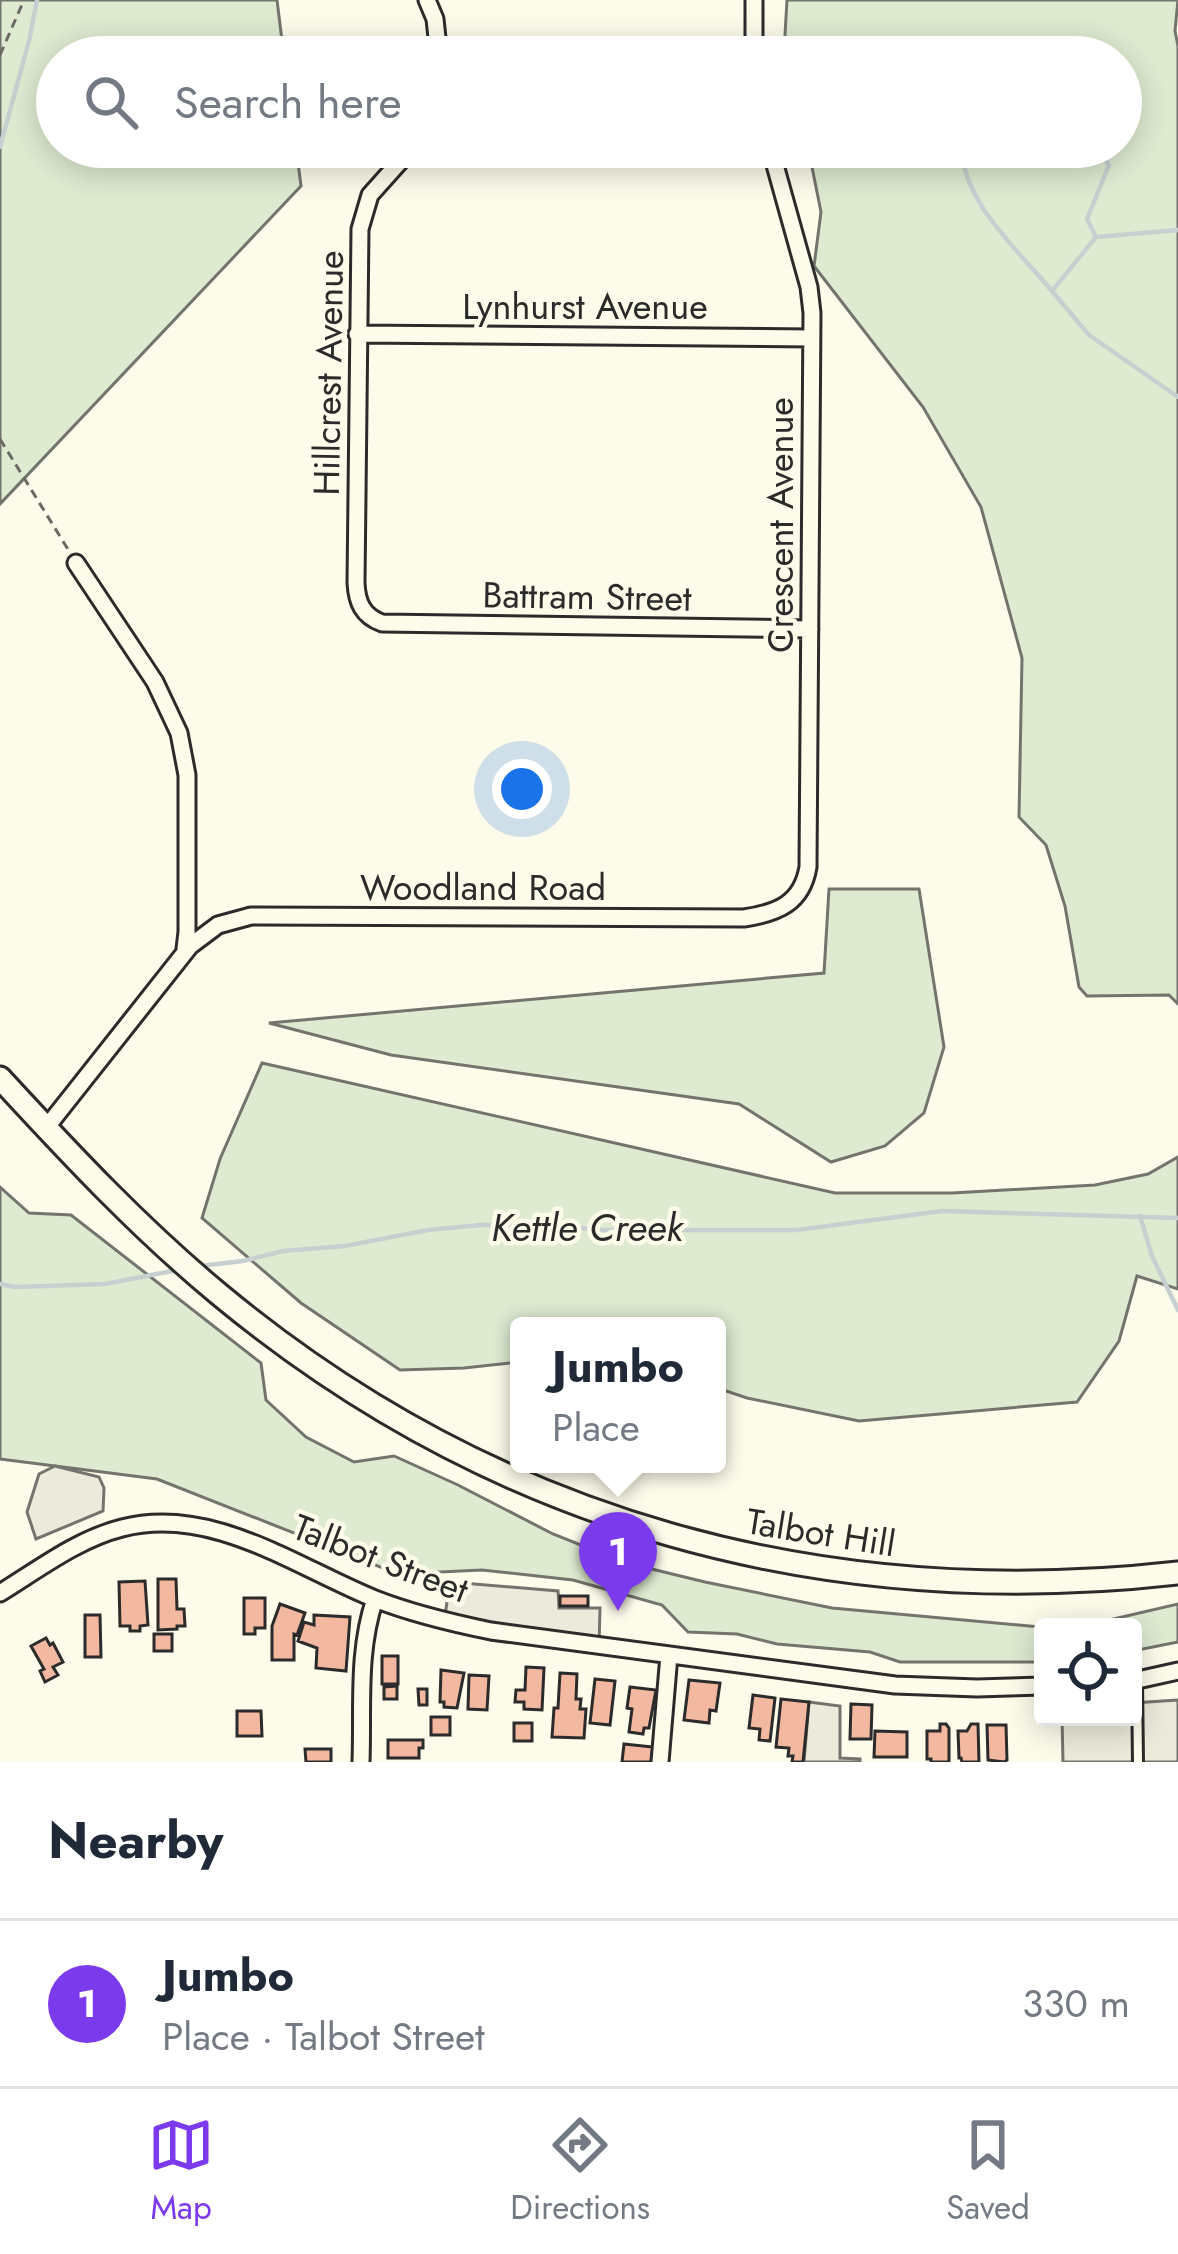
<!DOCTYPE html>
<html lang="en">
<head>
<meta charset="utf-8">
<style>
  body { margin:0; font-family:Jost,sans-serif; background:#f2f2f3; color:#1f2937 }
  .controls { position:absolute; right:36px; bottom:36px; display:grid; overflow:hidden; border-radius:12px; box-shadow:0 6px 30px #0003 }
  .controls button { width:108px; height:108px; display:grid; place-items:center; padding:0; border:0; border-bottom:3px solid #e0e1e3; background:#fff; color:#1f2937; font:60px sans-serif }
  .you { position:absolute; left:522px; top:789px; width:42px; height:42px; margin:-30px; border:9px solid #fff; border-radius:50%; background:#1a73e8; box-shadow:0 0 0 18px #1a73e833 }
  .badge { display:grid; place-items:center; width:78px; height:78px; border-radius:50%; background:#7c3aed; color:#fff; font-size:39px; font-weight:700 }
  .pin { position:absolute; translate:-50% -99px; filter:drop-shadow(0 3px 6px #0008) }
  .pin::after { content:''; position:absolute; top:63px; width:42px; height:36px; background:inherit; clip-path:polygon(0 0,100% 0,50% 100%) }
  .popup { position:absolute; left:510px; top:1317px; width:216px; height:156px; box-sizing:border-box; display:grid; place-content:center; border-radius:12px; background:#fff; filter:drop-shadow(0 3px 9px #0005); font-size:39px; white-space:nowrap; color:#747a83 }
  .popup b { font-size:45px; color:#1f2937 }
  .popup::after { content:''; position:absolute; left:50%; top:100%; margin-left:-24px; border:24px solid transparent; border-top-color:#fff }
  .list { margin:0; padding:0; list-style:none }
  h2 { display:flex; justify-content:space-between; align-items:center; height:156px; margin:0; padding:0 48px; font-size:51px }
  h2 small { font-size:39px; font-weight:400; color:#747a83 }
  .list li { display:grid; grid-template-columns:78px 1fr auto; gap:36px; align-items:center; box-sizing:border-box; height:168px; padding:0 48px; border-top:3px solid #e0e1e3 }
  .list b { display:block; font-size:45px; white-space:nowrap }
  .list p { margin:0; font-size:39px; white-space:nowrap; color:#747a83 }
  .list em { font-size:39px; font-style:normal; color:#747a83 }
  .icon { flex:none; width:66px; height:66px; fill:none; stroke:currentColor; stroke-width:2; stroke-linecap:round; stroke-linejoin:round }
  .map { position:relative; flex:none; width:1178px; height:1762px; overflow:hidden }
  .search { position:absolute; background:#fff; box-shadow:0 6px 30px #0003; left:36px; right:36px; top:36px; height:132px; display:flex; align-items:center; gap:30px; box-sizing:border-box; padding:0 42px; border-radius:66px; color:#747a83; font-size:45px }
  .sheet { height:324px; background:#fff }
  nav { display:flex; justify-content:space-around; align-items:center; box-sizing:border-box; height:168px; border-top:3px solid #e0e1e3; background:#fff; font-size:33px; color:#747a83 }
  nav a { display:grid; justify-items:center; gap:6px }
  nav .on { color:#7c3aed }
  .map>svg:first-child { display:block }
  .green { fill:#deebd1; stroke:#74746e; stroke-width:3 }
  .parking { fill:#eceadb; stroke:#74746e; stroke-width:3 }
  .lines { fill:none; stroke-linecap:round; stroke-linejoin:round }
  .stream { stroke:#c7d0d0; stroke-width:4.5 }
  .building { fill:#f2b8a0; stroke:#2b2b2b; stroke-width:3 }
  .lane-casing { stroke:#2b2b2b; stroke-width:14 }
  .street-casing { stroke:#2b2b2b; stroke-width:21 }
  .secondary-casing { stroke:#2b2b2b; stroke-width:27 }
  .path { stroke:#6a6964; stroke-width:3; stroke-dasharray:9 6; stroke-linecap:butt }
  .lane { stroke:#fdfbea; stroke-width:8 }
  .street { stroke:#fdfbea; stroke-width:15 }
  .secondary { stroke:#fdfbea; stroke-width:21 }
  .labels { text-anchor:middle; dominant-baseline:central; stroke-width:9; stroke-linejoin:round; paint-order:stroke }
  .street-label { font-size:36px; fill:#2b2b2b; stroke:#fdfbea }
  .water-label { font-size:39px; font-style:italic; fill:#2b2b2b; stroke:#fdfbea }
</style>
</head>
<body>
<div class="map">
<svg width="1178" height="1762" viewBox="0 0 1178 1762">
  <rect width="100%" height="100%" fill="#fdfbea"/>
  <!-- green -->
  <path class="green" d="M 0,0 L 277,0 L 284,57 L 57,57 L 57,147 L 296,147 L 301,186 L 0,504 Z
    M 787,0 L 1178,0 L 1175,31 L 1178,46 L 1178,1004 L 1169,995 L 1087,996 L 1079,987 L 1065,906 L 1046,845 L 1019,817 L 1022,658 L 981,507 L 923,407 L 814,266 L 821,212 L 808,147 L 1121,147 L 1121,57 L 790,57 L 785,35 Z
    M 829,889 L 919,889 L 944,1047 L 924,1113 L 885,1146 L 831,1162 L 739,1104 L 391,1055 L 269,1023 L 824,973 Z
    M 262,1063 L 835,1193 L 952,1193 L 1095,1185 L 1148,1174 L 1178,1157 L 1178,1289 L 1137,1276 L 1119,1341 L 1077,1402 L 859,1421 L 747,1398 L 717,1388 L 717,1326 L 519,1326 L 519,1362 L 464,1368 L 400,1370 L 301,1303 L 202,1218 L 220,1159 Z
    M 0,1187 L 29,1213 L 71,1215 L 261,1363 L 266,1400 L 306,1437 L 354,1462 L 394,1456 L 458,1485 L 553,1534 L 623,1562 L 705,1582 L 832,1608 L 1040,1627 L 1092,1624 L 1178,1604 L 1178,1642 L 1133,1651 L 1133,1627 L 1043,1627 L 1043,1662 L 900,1662 L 870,1652 L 777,1644 L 737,1634 L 688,1632 L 662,1605 L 573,1580 L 482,1570 L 398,1574 L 157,1479 L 0,1459 Z"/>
  <!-- parking -->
  <path class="parking" d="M 55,1466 L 99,1477 L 104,1488 L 103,1511 L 36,1539 L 27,1512 L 39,1474 Z
    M 450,1582 L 558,1591 L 559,1608 L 600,1608 L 599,1646 L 444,1622 Z
    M 1178,1700 L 1178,1762 L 1063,1762 L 1062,1717 L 1133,1717 L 1133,1703 Z
    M 809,1702 L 840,1706 L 840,1758 L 860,1759 L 860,1762 L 804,1762 Z"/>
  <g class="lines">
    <!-- stream -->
    <path class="stream" d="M 0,147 L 29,41 L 37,0
      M 962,147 C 962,202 1019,251 1052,291
      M 1178,230 L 1096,237 L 1052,291 L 1089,335 L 1178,397
      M 1096,237 L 1087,219 L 1109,165 L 1097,147
      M 1140,1216 L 1152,1256 L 1178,1310
      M 200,1266 L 243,1261 L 283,1251 L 345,1246 L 428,1230 L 481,1225 L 548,1225 L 601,1230 L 797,1230 L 942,1211 L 1178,1218
      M 0,1284 L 15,1287 L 105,1284 L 177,1270"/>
  </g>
  <!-- building -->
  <path class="building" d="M 158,1579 L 176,1579 L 177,1609 L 184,1609 L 185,1626 L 177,1626 L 177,1629 L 158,1630 Z
    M 145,1581 L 148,1625 L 140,1626 L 140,1631 L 130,1631 L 130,1626 L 120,1626 L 119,1582 Z
    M 560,1596 L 588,1596 L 588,1606 L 560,1606 Z
    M 244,1598 L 265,1598 L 265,1628 L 255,1628 L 255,1634 L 244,1634 Z
    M 280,1604 L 305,1613 L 297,1635 L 294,1634 L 294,1660 L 272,1660 L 272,1626 Z
    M 85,1615 L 100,1615 L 101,1657 L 85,1657 Z
    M 314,1615 L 350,1617 L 346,1671 L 316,1668 L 317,1648 L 298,1641 L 304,1622 L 314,1625 Z
    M 154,1634 L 172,1634 L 172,1651 L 154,1651 Z
    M 46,1638 L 50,1645 L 53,1643 L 63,1662 L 53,1667 L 58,1675 L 45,1682 L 40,1671 L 44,1669 L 31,1646 Z
    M 382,1656 L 398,1656 L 398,1684 L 382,1684 Z
    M 526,1667 L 544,1668 L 542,1710 L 524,1709 L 524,1702 L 515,1702 L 516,1690 L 525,1690 Z
    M 441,1670 L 464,1673 L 457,1708 L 444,1707 L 444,1702 L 440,1702 Z
    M 560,1673 L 577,1674 L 576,1699 L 581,1699 L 580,1709 L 586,1709 L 584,1738 L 552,1737 L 554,1708 L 558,1708 Z
    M 469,1675 L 489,1676 L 487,1710 L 468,1709 Z
    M 595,1679 L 615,1681 L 610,1725 L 590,1723 Z
    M 689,1680 L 720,1683 L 716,1711 L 710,1710 L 709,1723 L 684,1720 Z
    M 397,1686 L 397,1699 L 384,1699 L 384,1687 Z
    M 630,1687 L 656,1690 L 649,1728 L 644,1728 L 643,1734 L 629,1732 L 632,1709 L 627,1708 Z
    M 418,1689 L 427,1689 L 427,1705 L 419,1705 Z
    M 753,1695 L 775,1698 L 770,1741 L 759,1740 L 760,1729 L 749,1728 Z
    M 781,1699 L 809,1702 L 803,1762 L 792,1762 L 793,1756 L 788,1756 L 789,1748 L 776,1747 Z
    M 851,1704 L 872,1705 L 871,1739 L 850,1739 Z
    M 237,1711 L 261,1711 L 262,1736 L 237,1736 Z
    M 431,1717 L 450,1717 L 450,1735 L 431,1735 Z
    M 514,1723 L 532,1723 L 532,1741 L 514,1741 Z
    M 940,1724 L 946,1724 L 949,1728 L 949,1762 L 931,1762 L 931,1759 L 927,1759 L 927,1731 L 940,1731 Z
    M 971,1724 L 978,1724 L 979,1762 L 962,1762 L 961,1758 L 959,1758 L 958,1731 L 967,1731 Z
    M 987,1725 L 1006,1725 L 1007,1760 L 1004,1762 L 988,1760 Z
    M 875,1731 L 907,1732 L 907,1757 L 874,1757 Z
    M 388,1740 L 423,1740 L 423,1748 L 419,1748 L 419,1758 L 388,1758 Z
    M 624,1744 L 653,1747 L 651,1762 L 622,1762 Z
    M 305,1749 L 331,1749 L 331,1762 L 306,1762 Z"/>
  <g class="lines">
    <!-- lane casing -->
    <g class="lane-casing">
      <path id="lane" d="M 1137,1682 L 1138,1762"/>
    </g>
    <!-- street casing -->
    <g class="street-casing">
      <path id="street" d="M 427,0 L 435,19 L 439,57
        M 754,57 L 754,0
        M 413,147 L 370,195 L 360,229 L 356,583 C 357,603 363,616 382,623 L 810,629
        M 357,334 L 811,338
        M 76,563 L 155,682 L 179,733 L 187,775 L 187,932 L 185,949
        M 46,1128 L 190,946 L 218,925 L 251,916 L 744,918 C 778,913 802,903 808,867 L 812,313 L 809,287 L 770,147
        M 0,1593 C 39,1569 78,1539 122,1528 C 212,1505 296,1567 375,1599 C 413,1614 452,1623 491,1631 L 895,1685 L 977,1688 L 1043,1686
        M 1133,1681 L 1178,1671
        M 361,1762 C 363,1708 357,1651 375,1599
        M 660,1762 L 669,1655"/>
    </g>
    <!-- secondary casing -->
    <g class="secondary-casing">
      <path id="secondary" d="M 0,1078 C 70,1154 140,1229 220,1295 C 495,1523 825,1613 1178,1573"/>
    </g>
    <!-- path -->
    <path class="path" d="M 0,55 L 24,0
      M 0,439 L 69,551"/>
    <!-- lane -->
    <use href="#lane" class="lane"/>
    <!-- street -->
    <use href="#street" class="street"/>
    <!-- secondary -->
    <use href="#secondary" class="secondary"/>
  </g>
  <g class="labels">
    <!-- street labels -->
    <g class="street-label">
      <text x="585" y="306">Lynhurst Avenue</text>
      <text transform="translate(328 373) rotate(-89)">Hillcrest Avenue</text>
      <text transform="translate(780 525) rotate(-90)">Crescent Avenue</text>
      <text transform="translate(587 596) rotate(1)">Battram Street</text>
      <text x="483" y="887">Woodland Road</text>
      <text transform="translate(821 1532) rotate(9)">Talbot Hill</text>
      <text transform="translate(381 1558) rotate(21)">Talbot Street</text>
    </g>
    <!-- water labels -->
    <g class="water-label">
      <text x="587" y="1227">Kettle Creek</text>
    </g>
  </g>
</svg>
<div class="controls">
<button><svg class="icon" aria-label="locate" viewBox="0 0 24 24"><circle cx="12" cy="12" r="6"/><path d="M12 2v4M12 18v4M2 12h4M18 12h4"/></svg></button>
</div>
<div class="you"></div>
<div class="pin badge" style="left:618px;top:1611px">1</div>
<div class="popup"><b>Jumbo</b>Place</div>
<div class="search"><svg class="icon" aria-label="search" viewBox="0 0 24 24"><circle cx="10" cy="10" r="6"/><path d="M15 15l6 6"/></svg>Search here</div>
</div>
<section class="sheet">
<h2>Nearby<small></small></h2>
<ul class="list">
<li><span class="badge">1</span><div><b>Jumbo</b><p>Place · Talbot Street</p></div><em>330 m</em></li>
</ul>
</section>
<nav>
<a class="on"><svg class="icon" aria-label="map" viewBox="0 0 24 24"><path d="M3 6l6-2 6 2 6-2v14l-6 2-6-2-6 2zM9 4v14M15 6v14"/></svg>Map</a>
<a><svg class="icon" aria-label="directions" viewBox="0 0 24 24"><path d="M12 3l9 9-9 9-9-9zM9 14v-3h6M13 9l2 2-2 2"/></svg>Directions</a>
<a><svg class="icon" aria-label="saved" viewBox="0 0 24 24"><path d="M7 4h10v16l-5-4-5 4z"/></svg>Saved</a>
</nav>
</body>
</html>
